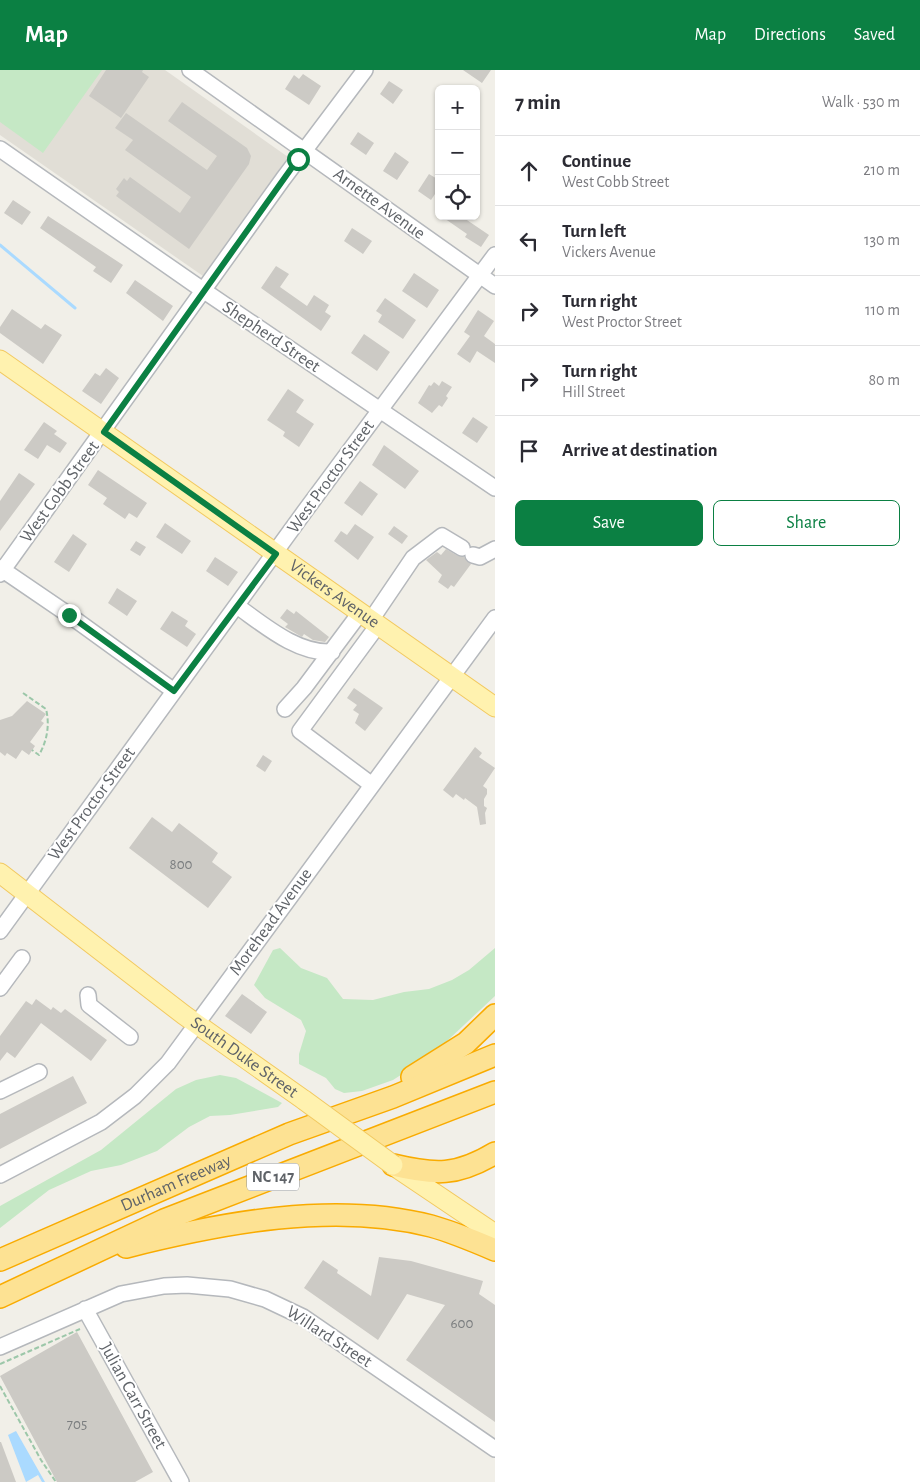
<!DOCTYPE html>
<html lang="en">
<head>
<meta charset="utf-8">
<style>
  body { margin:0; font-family:"Alegreya Sans",sans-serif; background:#f7f7f7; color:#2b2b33 }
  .controls { position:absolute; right:15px; top:15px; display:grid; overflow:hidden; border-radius:8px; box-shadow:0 1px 4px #0004 }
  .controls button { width:45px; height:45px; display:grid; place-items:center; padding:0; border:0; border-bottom:1px solid #e1e1e2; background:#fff; color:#2b2b33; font:25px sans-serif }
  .stop { position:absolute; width:15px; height:15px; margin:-11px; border:4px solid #0b8043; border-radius:50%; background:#fff }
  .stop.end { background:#0b8043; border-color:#fff; box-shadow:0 1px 5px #0008 }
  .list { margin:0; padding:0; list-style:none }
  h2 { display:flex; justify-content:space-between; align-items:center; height:65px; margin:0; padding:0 20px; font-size:21px }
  h2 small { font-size:16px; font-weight:400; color:#7c7c81 }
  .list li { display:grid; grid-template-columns:32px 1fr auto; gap:15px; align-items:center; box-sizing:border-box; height:70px; padding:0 20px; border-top:1px solid #e1e1e2 }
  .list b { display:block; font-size:19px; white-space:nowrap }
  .list p { margin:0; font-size:16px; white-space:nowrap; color:#7c7c81 }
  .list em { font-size:16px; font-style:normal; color:#7c7c81 }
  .actions { display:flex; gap:10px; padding:15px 20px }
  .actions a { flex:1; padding:11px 0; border:1px solid #0b8043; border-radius:8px; text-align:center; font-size:18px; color:#0b8043 }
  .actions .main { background:#0b8043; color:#fff }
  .icon { flex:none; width:28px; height:28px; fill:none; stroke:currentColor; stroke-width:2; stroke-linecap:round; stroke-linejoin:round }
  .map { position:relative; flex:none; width:495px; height:1412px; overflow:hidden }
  header { display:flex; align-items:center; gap:30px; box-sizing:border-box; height:70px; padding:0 25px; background:#0b8043; color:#fff }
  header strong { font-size:24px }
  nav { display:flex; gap:28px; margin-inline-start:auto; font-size:18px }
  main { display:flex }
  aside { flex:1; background:#fff }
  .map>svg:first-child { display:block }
  .education { fill:#e1ded6 }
  .green { fill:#c5e8c5 }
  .water { fill:#aadaff }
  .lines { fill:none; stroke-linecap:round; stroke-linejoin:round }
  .stream { stroke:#aadaff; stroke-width:3 }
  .building { fill:#cccac5 }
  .minor-casing { stroke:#b5b8bc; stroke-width:18 }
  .major-casing { stroke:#f2c960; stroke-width:21 }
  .highway-casing { stroke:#f9ab00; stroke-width:24 }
  .path { stroke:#9cc7a9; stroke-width:2; stroke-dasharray:5 2.5; stroke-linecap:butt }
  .minor { stroke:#fff; stroke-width:15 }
  .major { stroke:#fff2af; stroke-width:19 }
  .highway { stroke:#fde293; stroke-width:21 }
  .major-bridge-casing { stroke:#f2c960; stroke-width:21; stroke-linecap:butt }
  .major-bridge { stroke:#fff2af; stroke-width:19 }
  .route { stroke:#0b8043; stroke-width:6 }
  .labels { text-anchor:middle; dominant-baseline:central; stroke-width:4; stroke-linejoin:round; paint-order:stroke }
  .number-label { font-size:15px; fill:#7a7d7f }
  .shield { fill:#fff; stroke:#8f9295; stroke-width:1 }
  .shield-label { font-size:16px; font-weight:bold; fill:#5f6368 }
  .street-label { font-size:18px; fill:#5f6368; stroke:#fff }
</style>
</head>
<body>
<header>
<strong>Map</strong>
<nav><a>Map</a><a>Directions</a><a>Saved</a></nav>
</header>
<main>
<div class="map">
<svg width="495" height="1412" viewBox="0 0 495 1412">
  <rect width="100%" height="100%" fill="#f1efe8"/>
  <!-- education -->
  <path class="education" d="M 0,0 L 165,0 L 288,87 L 203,206 L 0,65 Z"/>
  <!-- green -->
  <path class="green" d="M 0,0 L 102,0 L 43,83 L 0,52 Z
    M 280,878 L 301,898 L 327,908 L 343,929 L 373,930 L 404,922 L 429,919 L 452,910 L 469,900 L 495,878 L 495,926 L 432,985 L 393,1010 L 362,1021 L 344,1023 L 335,1019 L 326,1008 L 299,994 L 299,984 L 306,961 L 301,950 L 265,928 L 254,915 L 273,880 Z
    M 220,1005 L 236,1008 L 282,1033 L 278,1037 L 230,1045 L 210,1046 L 189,1057 L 157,1081 L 121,1095 L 91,1101 L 49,1120 L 0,1158 L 0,1136 L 101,1080 L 176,1019 L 196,1010 Z"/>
  <!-- water -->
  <path class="water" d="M 16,1361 L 45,1412 L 42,1412 L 38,1405 L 26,1412 L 8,1365 Z"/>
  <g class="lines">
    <!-- stream -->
    <path class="stream" d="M 0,175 L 75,238"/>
  </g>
  <!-- building -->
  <path class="building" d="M 106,0 L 143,0 L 142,2 L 149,7 L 121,48 L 89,26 Z
    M 463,0 L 491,0 L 482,13 Z
    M 303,4 L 321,16 L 309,35 L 285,19 L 294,5 L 299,9 Z
    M 389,11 L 403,20 L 393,34 L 380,24 Z
    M 182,32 L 247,78 L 251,86 L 249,94 L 189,179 L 116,126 L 119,122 L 116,119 L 124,108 L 127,111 L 130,107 L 180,143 L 191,127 L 125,80 L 133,70 L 115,58 L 126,43 L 207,100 L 217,86 L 168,51 Z
    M 358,62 L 374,73 L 366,85 L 350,74 Z
    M 395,82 L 409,92 L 397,110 L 383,101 Z
    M 429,104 L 439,110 L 439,118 L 431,130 L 418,121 Z
    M 13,130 L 31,142 L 22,155 L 4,143 Z
    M 48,146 L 123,195 L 111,213 L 93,201 L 96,197 L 40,158 Z
    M 441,146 L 461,146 L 489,165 L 481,177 L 465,167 L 467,164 Z
    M 352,158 L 372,171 L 363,184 L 344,171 Z
    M 276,196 L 289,204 L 280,217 L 307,236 L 314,225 L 329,235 L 325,242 L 331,246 L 321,261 L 261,218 Z
    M 414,203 L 439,220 L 427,238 L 402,221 Z
    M 135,210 L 173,236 L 163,251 L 126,223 Z
    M 385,228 L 416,250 L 403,269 L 378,252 L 382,245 L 376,241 Z
    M 12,239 L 41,259 L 45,254 L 62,265 L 43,294 L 0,263 L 0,257 Z
    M 478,240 L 494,251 L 484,266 L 495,274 L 495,293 L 477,281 L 470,293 L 457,284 L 470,266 L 464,262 Z
    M 364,264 L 390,282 L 377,301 L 351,283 Z
    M 106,298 L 119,308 L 101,334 L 82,321 L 95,303 L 100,306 Z
    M 442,311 L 452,317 L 446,326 L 448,328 L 442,337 L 439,335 L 432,343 L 418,333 L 429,315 L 431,316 L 434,312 L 439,316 Z
    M 288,319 L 304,330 L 296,342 L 314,354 L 299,377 L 283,366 L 285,362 L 267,350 Z
    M 473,347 L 488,357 L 477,373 L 462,363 Z
    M 44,352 L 57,361 L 54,364 L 67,373 L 60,383 L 47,375 L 38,389 L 24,380 Z
    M 384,375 L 419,401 L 405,419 L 372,395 Z
    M 98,400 L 147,433 L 137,448 L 129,443 L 125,449 L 103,434 L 107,428 L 88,415 Z
    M 19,403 L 35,414 L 0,461 L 0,431 Z
    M 360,411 L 378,424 L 362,446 L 344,433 Z
    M 165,453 L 191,471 L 182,484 L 156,467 Z
    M 355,454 L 374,467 L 358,490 L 334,471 L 341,461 L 347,465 Z
    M 394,456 L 408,466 L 402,474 L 388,464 Z
    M 73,464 L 87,474 L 69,502 L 54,492 Z
    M 136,471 L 146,477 L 140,486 L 130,480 Z
    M 446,479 L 458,486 L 464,487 L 471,494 L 454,517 L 451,515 L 448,519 L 438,512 L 442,505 L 426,490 L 437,482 L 441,485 Z
    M 215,487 L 238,502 L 228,516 L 206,501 Z
    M 117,518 L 137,531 L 127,546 L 108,533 Z
    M 287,539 L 294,544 L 296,541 L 329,567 L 325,572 L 313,570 L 304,564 L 302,567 L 285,557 L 288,554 L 280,548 Z
    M 172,541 L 188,551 L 185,556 L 196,564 L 187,577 L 160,559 Z
    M 354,618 L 383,638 L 365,661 L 355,653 L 359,644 L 353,640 L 357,635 L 347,628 Z
    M 27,631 L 46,644 L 41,651 L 44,653 L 30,672 L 35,676 L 29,685 L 22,680 L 16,689 L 7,683 L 5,686 L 0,682 L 0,650 L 12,646 Z
    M 475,677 L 482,683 L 479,687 L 495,698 L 483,716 L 487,719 L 487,724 L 484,729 L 484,736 L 487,738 L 485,743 L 486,754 L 480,755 L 477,737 L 465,728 L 464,730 L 456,724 L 453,728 L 443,720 Z
    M 263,685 L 272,691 L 265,702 L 256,696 Z
    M 152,747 L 172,762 L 179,753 L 218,783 L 212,792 L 232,807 L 208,838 L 129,778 Z
    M 242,924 L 267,942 L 251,964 L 225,946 Z
    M 36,929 L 51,940 L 53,937 L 61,943 L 65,939 L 107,970 L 91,991 L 41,953 L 15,988 L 7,982 L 0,991 L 0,966 L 26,931 L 32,935 Z
    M 73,1006 L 87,1033 L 0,1079 L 0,1044 Z
    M 379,1187 L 411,1191 L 483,1211 L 479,1224 L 495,1235 L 495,1352 L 406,1290 L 445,1235 L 407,1224 L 378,1270 L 304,1218 L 323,1190 L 338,1200 L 337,1203 L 371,1226 Z
    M 77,1262 L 153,1402 L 135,1412 L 57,1412 L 0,1306 Z
    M 0,1372 L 1,1372 L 16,1412 L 0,1412 Z"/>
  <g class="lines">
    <!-- minor casing -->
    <g class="minor-casing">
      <path id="minor" d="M 190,0 L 495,216
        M 0,79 L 194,214 L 495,418
        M 473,485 L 480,487 L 495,479
        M 0,498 L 69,545 L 174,621
        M 0,504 L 283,109 L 365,0
        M 237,536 C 264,555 297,584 332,582
        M 371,550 L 413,488 L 442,466 L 462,478
        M 285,639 L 304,618 L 360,543
        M 372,715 L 300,661 L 378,555
        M 0,861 L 305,441 L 495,185
        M 0,918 L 22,888
        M 88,925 L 89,935 L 130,967
        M 0,1021 L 39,1002
        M 0,1105 L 101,1052 L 135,1026 L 168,993 L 495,548
        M 85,1239 L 181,1412
        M 0,1277 L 121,1224 L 164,1216 L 187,1215 L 230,1219 L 265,1229 L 303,1247 L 495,1379"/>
    </g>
    <!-- major casing -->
    <g class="major-casing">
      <g id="major">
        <path id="s1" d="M 0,290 L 495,637"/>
        <path id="s2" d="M 0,803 L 184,945 L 304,1030"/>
        <path d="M 394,1096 L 495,1164"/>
      </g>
    </g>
    <!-- highway casing -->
    <g class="highway-casing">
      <g id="highway">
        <path d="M 412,1007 L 466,973 L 495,945"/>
        <path d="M 393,1095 C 435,1105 457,1106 495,1083"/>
        <path d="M 126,1177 C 221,1153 334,1131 431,1156 C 453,1162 474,1171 495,1180"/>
        <path id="s3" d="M 0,1190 L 289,1064 L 393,1027 L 495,985"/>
        <path d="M 0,1227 L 164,1150 L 495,1022"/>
      </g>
    </g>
    <!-- path -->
    <path class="path" d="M 23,623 L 46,639 C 50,655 47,671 39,685 L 32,680
      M 0,1294 L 80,1259
      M 0,1316 L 41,1390 L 56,1412"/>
    <!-- minor -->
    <use href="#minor" class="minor"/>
    <!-- major -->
    <use href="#major" class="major"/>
    <!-- highway -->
    <use href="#highway" class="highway"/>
    <!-- major-bridge casing -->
    <g class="major-bridge-casing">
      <path id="major-bridge" d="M 304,1030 L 393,1095"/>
    </g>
    <!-- major-bridge -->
    <use href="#major-bridge" class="major-bridge"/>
  </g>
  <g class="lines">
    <!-- route -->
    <path class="route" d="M 69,545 L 174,621 L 276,484 L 104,362 L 298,89"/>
  </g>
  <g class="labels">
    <!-- number labels -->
    <g class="number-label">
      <text x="181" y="794">800</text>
      <text x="462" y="1253">600</text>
      <text x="77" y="1354">705</text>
    </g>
    <!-- shield labels -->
    <rect class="shield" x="247" y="1093.5" width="52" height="27" rx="4"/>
    <g class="shield-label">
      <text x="273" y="1107">NC 147</text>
    </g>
    <!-- street labels -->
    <g class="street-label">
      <text transform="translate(379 134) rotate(36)">Arnette Avenue</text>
      <text transform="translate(271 267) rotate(34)">Shepherd Street</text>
      <text transform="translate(331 407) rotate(-54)">West Proctor Street</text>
      <text transform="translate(60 422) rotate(-54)">West Cobb Street</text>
      <text stroke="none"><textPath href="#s1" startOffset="408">Vickers Avenue</textPath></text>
      <text transform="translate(92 734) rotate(-54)">West Proctor Street</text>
      <text transform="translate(271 852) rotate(-54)">Morehead Avenue</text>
      <text stroke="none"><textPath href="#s2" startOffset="306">South Duke Street</textPath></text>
      <text stroke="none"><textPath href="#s3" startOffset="192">Durham Freeway</textPath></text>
      <text transform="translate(329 1267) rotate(33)">Willard Street</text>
      <text transform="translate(133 1326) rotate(61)">Julian Carr Street</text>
    </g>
  </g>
</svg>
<div class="controls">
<button>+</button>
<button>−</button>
<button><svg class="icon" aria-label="locate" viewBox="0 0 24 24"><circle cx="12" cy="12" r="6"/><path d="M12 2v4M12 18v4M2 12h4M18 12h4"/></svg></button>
</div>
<div class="stop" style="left:298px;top:89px"></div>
<div class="stop end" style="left:69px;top:545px"></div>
</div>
<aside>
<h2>7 min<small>Walk · 530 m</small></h2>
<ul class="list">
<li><svg class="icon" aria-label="ahead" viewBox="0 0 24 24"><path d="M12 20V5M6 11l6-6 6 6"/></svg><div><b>Continue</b><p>West Cobb Street</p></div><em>210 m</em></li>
<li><svg class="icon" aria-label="left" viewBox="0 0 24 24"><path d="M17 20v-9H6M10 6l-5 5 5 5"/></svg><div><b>Turn left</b><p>Vickers Avenue</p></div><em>130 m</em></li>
<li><svg class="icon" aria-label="right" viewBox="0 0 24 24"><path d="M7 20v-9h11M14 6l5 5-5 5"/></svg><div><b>Turn right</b><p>West Proctor Street</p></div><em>110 m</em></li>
<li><svg class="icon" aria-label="right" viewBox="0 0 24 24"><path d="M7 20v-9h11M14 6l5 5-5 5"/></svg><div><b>Turn right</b><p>Hill Street</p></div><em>80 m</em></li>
<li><svg class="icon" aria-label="arrive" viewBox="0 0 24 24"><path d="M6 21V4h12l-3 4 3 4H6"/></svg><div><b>Arrive at destination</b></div></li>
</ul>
<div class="actions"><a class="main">Save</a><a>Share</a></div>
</aside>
</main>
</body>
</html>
